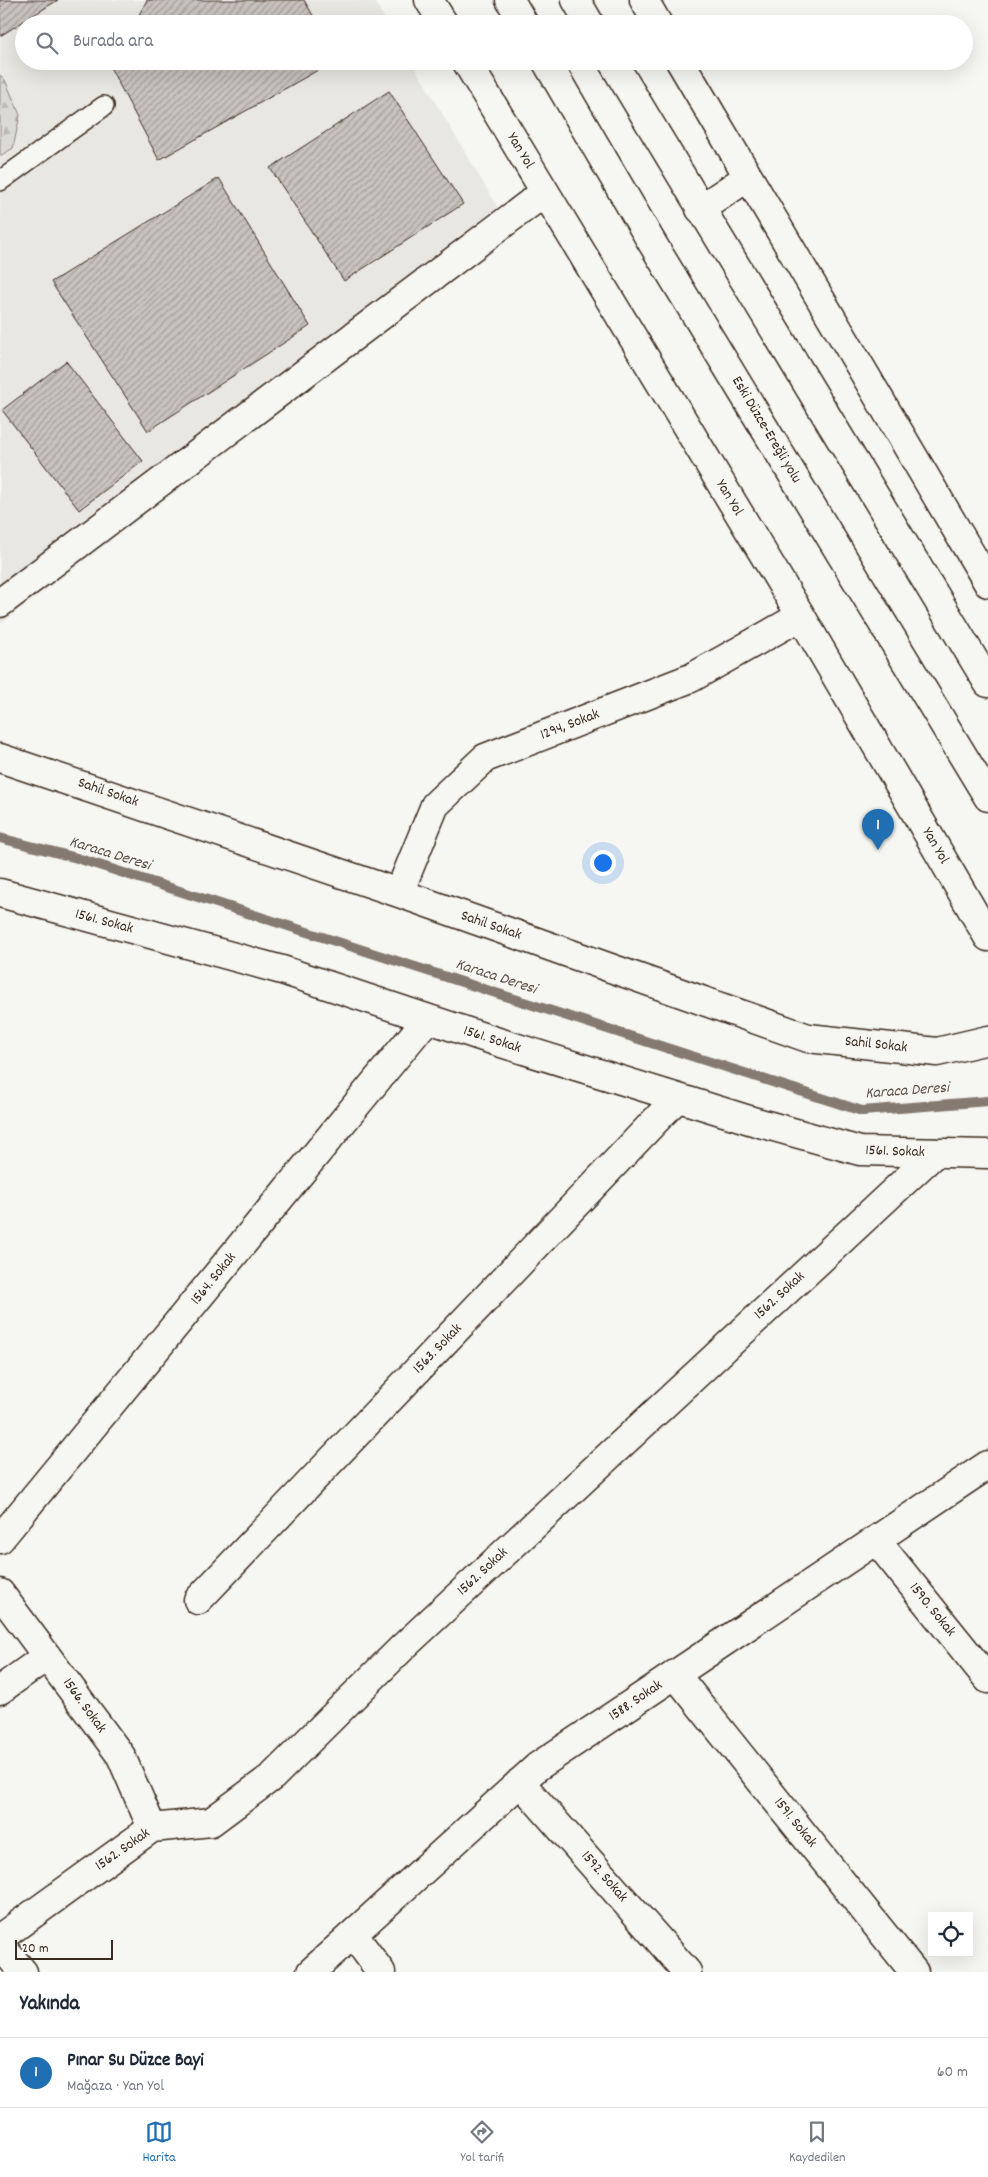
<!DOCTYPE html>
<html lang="tr">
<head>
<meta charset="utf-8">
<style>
  body { margin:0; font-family:Dekko,sans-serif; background:#f6f6f7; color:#1f2937 }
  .controls { position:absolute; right:15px; bottom:15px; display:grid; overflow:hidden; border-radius:0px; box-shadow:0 5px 20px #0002 }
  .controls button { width:45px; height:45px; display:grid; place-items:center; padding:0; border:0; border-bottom:1px solid #e0e1e3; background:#fff; color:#1f2937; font:25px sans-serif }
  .scale { position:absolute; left:15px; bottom:12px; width:98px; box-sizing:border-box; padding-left:5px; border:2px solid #3b2a1e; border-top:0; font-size:14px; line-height:18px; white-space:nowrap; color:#3b2a1e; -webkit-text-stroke:4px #f6f6f2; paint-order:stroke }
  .you { position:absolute; left:602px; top:862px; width:18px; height:18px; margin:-12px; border:4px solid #fff; border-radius:50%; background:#1a73e8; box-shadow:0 0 0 8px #1a73e833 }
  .badge { display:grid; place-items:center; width:32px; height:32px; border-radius:50%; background:#1f6fb2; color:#fff; font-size:16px; font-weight:700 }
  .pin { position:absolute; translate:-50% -41px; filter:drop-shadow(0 1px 2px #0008) }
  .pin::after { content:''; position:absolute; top:26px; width:18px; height:15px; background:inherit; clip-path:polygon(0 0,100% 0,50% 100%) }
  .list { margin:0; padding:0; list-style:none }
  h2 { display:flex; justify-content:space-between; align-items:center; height:65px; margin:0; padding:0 20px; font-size:21px }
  h2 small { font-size:16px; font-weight:400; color:#747a83 }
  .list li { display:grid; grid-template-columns:32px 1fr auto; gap:15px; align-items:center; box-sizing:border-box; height:70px; padding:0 20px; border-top:1px solid #e0e1e3 }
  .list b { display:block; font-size:19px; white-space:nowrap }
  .list p { margin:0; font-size:16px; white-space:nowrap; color:#747a83 }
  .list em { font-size:16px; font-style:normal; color:#747a83 }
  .icon { flex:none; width:28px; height:28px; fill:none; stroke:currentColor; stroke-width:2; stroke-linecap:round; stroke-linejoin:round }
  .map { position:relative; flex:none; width:988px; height:1972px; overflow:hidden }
  .search { position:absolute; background:#fff; box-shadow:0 5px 20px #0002; left:15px; right:15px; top:15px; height:55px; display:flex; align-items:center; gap:12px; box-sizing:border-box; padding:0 18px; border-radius:28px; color:#747a83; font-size:19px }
  .sheet { height:135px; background:#fff }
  nav { display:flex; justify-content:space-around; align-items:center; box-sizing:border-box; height:70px; border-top:1px solid #e0e1e3; background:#fff; font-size:14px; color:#747a83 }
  nav a { display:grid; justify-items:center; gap:2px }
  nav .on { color:#1f6fb2 }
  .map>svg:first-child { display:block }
  .built { fill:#e8e7e2 }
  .forest { fill:url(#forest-firs); stroke:#8a8278 }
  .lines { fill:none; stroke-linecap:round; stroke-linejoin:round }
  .stream { stroke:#857a71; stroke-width:10 }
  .building { fill:url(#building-hatch); stroke:#3b2a1e }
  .service-casing { stroke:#3b2a1e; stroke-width:22 }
  .minor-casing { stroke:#3b2a1e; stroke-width:31 }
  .tertiary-casing { stroke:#3b2a1e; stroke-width:31 }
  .primary-casing { stroke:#3b2a1e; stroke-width:31 }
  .service { stroke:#f6f6f2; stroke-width:19 }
  .minor { stroke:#f6f6f2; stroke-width:28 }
  .tertiary { stroke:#f6f6f2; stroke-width:28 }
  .primary { stroke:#f6f6f2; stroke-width:28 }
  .labels { text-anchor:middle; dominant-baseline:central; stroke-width:4; stroke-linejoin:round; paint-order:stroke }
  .street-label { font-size:15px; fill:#3b2a1e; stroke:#f6f6f2 }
  .water-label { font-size:16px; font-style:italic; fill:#605248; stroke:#f6f6f2 }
</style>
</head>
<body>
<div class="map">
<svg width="988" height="1972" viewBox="0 0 988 1972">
  <defs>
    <pattern id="forest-firs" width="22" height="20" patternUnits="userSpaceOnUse" patternTransform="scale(1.25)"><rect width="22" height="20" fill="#dad9d3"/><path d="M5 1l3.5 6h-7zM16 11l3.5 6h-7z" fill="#bcbab5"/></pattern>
    <pattern id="building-hatch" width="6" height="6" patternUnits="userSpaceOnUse" patternTransform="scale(1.25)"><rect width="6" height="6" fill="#c8c3be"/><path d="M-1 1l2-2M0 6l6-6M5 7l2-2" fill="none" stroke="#a49f9a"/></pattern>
  </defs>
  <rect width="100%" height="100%" fill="#f6f6f2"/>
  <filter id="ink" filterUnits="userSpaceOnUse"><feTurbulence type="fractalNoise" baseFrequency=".02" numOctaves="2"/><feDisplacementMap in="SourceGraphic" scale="10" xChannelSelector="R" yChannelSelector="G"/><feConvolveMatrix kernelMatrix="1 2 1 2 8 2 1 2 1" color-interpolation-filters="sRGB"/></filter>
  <g filter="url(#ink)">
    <!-- built -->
    <path class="built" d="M 0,0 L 374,0 L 388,24 L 24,24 L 24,61 L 411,61 L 514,235 L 0,624 Z"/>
    <!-- forest -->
    <path class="forest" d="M 0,75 L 5,80 L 20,115 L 13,148 L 0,156 Z"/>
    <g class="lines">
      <!-- stream -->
      <path class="stream" d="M 0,838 L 77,858 L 862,1111 L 988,1101"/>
    </g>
    <!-- building -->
    <path class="building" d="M 0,0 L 58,0 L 0,36 Z
      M 147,0 L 304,0 L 318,24 L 134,24 Z
      M 113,61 L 334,61 L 159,160 L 110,67 Z
      M 389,91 L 463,204 L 344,281 L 270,168 Z
      M 219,178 L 310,326 L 148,431 L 51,282 Z
      M 66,361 L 143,461 L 79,510 L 2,410 Z"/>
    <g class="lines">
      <!-- service casing -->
      <g class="service-casing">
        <path id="service" d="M 0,181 L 104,106"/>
      </g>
      <!-- minor casing -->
      <g class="minor-casing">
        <path id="minor" d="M 429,0 L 444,24
          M 644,0 L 658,24
          M 466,61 L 801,616 L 988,937
          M 680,61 L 988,583
          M 700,209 L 748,177
          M 0,603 L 545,192
          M 0,758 L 399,893 L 808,1038 L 937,1052 L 988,1040
          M 399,893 L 435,805 L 485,758 L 691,678 L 801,616
          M 0,1539 L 427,1019
          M 876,1540 L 988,1679
          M 0,1593 L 121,1756 L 152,1828
          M 198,1600 L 677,1098
          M 675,1674 L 914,1972
          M 0,1690 L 47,1656
          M 520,1782 L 687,1972
          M 353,1934 L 381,1972
          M 0,1938 L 152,1828 L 211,1822 L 273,1776 L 403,1647 L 935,1153
          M 0,1945 L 23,1972
          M 311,1972 L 537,1767 L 988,1465"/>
      </g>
      <!-- tertiary casing -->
      <g class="tertiary-casing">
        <path id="tertiary" d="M 0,893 L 282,970 L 495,1041 L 756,1122 L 860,1151 L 988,1154"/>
      </g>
      <!-- primary casing -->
      <g class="primary-casing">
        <path id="primary" d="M 510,0 L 524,24
          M 576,0 L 590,24
          M 546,61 L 651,241 L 988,797
          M 612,61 L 988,683"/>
      </g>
      <!-- service -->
      <use href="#service" class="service"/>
      <!-- minor -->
      <use href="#minor" class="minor"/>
      <!-- tertiary -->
      <use href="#tertiary" class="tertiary"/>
      <!-- primary -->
      <use href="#primary" class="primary"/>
    </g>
  </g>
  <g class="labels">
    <!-- street labels -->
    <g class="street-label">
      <text transform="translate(520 151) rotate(59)">Yan Yol</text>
      <text transform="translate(766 430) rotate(59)">Eski Düzce-Ereğli yolu</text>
      <text transform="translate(729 498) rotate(59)">Yan Yol</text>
      <text transform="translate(570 725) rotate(-21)">1294, Sokak</text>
      <text transform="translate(108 793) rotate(19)">Sahil Sokak</text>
      <text transform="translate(935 846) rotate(60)">Yan Yol</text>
      <text transform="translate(104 922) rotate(15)">1561. Sokak</text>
      <text transform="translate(491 926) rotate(19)">Sahil Sokak</text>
      <text transform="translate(492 1040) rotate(18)">1561. Sokak</text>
      <text transform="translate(876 1045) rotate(6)">Sahil Sokak</text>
      <text transform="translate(895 1152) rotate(2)">1561. Sokak</text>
      <text transform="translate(214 1279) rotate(-51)">1564. Sokak</text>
      <text transform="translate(780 1296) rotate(-43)">1562. Sokak</text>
      <text transform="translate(438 1349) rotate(-46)">1563. Sokak</text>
      <text transform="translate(483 1572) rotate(-43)">1562. Sokak</text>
      <text transform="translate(932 1610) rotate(51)">1590. Sokak</text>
      <text transform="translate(636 1701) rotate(-34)">1588. Sokak</text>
      <text transform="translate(84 1706) rotate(54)">1566. Sokak</text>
      <text transform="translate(795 1823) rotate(51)">1591. Sokak</text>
      <text transform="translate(123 1850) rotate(-35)">1562. Sokak</text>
      <text transform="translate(604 1877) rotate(49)">1592. Sokak</text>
    </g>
    <!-- water labels -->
    <g class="water-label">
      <text transform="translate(110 854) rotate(17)">Karaca Deresi</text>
      <text transform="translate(496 977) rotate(18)">Karaca Deresi</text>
      <text transform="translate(907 1091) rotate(-4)">Karaca Deresi</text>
    </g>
  </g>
</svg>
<div class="controls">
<button><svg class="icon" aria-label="locate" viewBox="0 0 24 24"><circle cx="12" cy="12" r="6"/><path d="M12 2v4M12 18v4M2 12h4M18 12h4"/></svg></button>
</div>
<div class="scale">20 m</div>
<div class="you"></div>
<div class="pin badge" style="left:878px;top:850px">1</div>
<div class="search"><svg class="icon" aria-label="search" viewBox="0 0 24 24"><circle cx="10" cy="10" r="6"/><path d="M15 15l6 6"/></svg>Burada ara</div>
</div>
<section class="sheet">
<h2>Yakında<small></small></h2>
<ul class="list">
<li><span class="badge">1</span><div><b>Pınar Su Düzce Bayi</b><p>Mağaza · Yan Yol</p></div><em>60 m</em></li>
</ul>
</section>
<nav>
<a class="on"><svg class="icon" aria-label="map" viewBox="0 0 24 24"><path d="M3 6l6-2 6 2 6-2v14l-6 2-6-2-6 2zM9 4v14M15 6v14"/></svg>Harita</a>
<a><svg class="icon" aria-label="directions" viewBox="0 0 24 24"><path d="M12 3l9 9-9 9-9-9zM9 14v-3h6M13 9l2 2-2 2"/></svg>Yol tarifi</a>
<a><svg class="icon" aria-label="saved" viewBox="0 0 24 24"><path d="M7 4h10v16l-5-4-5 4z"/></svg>Kaydedilen</a>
</nav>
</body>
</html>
